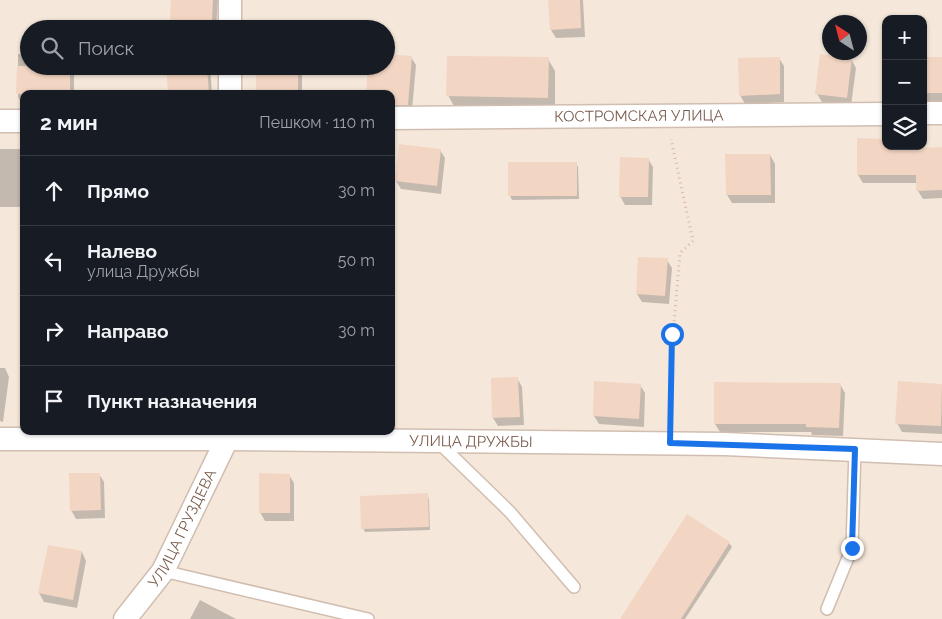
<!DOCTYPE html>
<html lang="ru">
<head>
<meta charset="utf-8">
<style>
  body { margin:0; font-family:Raleway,sans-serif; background:#20242c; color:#f1f3f6 }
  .controls { position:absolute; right:15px; top:15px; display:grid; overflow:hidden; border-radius:10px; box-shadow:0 1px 4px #0004 }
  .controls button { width:45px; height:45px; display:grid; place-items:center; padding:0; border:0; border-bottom:1px solid #363941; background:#171b24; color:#f1f3f6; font:25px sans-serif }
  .compass { position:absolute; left:822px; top:15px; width:45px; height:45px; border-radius:50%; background:#171b24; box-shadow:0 1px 4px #0004; rotate:324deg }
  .stop { position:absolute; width:15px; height:15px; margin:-11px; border:4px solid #1a73e8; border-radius:50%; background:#fff }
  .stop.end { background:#1a73e8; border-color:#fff; box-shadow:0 1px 5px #0008 }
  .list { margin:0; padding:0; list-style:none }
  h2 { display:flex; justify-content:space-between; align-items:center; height:65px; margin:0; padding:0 20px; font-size:21px }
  h2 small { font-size:16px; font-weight:400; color:#9ea1a6 }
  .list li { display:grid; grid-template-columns:32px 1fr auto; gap:15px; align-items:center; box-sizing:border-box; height:70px; padding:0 20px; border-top:1px solid #363941 }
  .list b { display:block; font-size:19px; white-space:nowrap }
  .list p { margin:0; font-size:16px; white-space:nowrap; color:#9ea1a6 }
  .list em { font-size:16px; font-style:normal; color:#9ea1a6 }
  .icon { flex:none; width:28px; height:28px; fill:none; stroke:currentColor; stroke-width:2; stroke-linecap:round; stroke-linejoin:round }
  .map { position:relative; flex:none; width:942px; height:619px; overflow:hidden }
  .search { position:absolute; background:#171b24; box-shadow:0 1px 4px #0004; left:20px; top:20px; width:375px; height:55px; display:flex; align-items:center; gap:12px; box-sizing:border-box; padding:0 18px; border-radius:28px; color:#9ea1a6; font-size:19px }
  .panel { position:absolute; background:#171b24; box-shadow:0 1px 4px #0004; left:20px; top:90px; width:375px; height:345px; border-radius:10px }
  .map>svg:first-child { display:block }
  .residential { fill:#f5e8da; fill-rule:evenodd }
  .shadow { fill:#0003 }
  .building { fill:#f3d5c3 }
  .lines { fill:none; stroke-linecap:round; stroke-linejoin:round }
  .lane-casing { stroke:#d1beb0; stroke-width:14 }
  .street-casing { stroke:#d1beb0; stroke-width:25 }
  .path { stroke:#d9b8a5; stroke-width:3; stroke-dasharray:1 4; stroke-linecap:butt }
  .lane { stroke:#fff; stroke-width:11 }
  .street { stroke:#fff; stroke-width:22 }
  .route { stroke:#1a73e8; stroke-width:6 }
  .labels { text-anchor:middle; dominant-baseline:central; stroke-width:4.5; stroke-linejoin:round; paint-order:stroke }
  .street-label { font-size:15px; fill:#7a5c4d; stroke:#fffaf3 }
</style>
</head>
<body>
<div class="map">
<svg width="942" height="619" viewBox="0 0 942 619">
  <rect width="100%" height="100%" fill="#fdf6ec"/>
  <!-- residential -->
  <path class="residential" d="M 0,0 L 942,0 L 942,619 L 0,619 ZM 886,19 L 923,19 L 923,146 L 886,146 ZM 830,22 L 860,22 L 860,52 L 830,52 ZM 29,29 L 386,29 L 386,66 L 29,66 ZM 24,94 L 391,94 L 391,431 L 24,431 Z"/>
  <!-- shadow -->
  <path class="shadow" d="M 173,0 L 218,0 L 216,29 L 177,28 L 172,20 Z
    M 550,0 L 583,0 L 585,37 L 556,38 L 551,30 Z
    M 18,54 L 29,54 L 29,66 L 74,66 L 74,94 L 24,94 L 23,106 L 18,97 Z
    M 411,57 L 416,65 L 412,110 L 391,108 L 391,94 L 386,66 Z
    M 779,58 L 784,66 L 784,102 L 745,104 L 740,95 Z
    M 942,58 L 942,101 L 923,101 L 923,59 Z
    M 548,59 L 555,71 L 555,110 L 455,108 L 448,95 Z
    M 851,59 L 856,68 L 851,106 L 822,102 L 817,94 Z
    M 167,66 L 210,66 L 212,94 L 169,94 Z
    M 258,66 L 299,66 L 302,72 L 302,94 L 258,94 Z
    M 858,140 L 886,146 L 893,146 L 894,150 L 942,148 L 942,198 L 923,199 L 918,191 L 917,183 L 863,183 L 858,175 Z
    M 0,149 L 24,149 L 24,207 L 0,207 Z
    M 440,150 L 445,158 L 441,194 L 401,189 L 396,181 Z
    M 770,155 L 775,164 L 775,203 L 732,203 L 727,195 L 727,156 Z
    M 648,159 L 653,167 L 652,205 L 625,205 L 620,196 Z
    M 509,163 L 576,163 L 578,167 L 579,199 L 512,200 L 510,196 Z
    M 667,260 L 672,268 L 669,304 L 642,302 L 637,294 Z
    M 0,368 L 5,368 L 9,377 L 3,422 L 0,421 Z
    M 391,374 L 393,416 L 391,416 Z
    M 517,378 L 522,387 L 524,425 L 498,426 L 493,418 Z
    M 840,384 L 845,393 L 843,436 L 812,435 L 811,432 L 720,432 L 715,424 Z
    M 640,385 L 645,393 L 644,427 L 599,424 L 594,416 Z
    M 942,385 L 942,434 L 902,432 L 897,423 Z
    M 99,474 L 104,482 L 105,518 L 76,519 L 71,510 Z
    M 289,475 L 294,483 L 294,521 L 265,521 L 260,512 Z
    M 427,495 L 429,499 L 430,530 L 365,532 L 363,528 Z
    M 688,516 L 729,543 L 732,547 L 685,619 L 621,619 Z
    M 49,546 L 82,552 L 86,561 L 77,608 L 44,602 L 39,593 Z
    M 200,600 L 236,619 L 190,619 Z"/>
  <!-- building -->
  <path class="building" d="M 171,0 L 213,0 L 212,22 L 170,20 Z
    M 548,0 L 580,0 L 581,28 L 550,30 Z
    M 386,54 L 412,56 L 408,105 L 391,105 L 391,94 L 366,94 L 368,66 L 386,66 Z
    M 820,54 L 852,58 L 847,98 L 815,94 Z
    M 447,56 L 549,57 L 548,98 L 446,96 Z
    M 780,57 L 780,94 L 739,96 L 738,58 Z
    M 923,57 L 942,57 L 942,93 L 923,93 Z
    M 17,66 L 70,66 L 70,94 L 16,94 Z
    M 166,66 L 207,66 L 209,94 L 168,94 Z
    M 256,66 L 298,66 L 298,94 L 256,94 Z
    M 857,138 L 886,139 L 886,146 L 890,146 L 890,149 L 942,147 L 942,190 L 916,191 L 916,175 L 857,175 Z
    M 399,144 L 441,149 L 437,186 L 395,181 Z
    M 725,154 L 770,154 L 771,195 L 726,195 Z
    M 620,157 L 649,158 L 648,197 L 619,197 Z
    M 508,162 L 577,162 L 577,196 L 508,196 Z
    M 638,257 L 668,258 L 665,296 L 636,294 Z
    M 518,377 L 520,417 L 492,418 L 491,378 Z
    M 594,381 L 641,384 L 639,419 L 593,416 Z
    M 898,381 L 942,384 L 941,426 L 895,424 Z
    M 714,382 L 841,383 L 839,428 L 806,427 L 806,424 L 714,424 Z
    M 69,473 L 100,473 L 101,510 L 70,511 Z
    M 259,473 L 290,474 L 290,513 L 259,513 Z
    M 428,493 L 429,527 L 361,529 L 360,496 Z
    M 687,514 L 730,542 L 681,619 L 620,619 Z
    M 48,545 L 82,551 L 73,600 L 38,593 Z"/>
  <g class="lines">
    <!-- lane casing -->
    <g class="lane-casing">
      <path id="lane" d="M 438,442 L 510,512 L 574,587
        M 163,571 L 368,619
        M 827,609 L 852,548 L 855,449"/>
    </g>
    <!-- street casing -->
    <g class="street-casing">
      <g id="street">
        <path d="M 230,29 L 230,0"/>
        <path d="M 230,94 L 230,66"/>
        <path d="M 923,113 L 942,113"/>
        <path id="s1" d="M 391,118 L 886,114"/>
        <path d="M 0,121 L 24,121"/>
        <path id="s2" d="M 0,439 L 227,439 L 725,444 L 942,454"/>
        <path id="s3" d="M 125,619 L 163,571 L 227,439 L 227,431"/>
      </g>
    </g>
    <!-- path -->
    <path class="path" d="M 671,421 L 673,334 L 680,253 L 693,241 L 671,139"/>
    <!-- lane -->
    <use href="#lane" class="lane"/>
    <!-- street -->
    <use href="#street" class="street"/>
  </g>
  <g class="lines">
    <!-- route -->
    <path class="route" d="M 672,334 L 670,443 L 855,449 L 852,548"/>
  </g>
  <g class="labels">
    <!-- street labels -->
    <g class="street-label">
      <text stroke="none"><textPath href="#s1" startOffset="248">КОСТРОМСКАЯ УЛИЦА</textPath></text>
      <text stroke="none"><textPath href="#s2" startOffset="471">УЛИЦА ДРУЖБЫ</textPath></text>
      <text stroke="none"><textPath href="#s3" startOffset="108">УЛИЦА ГРУЗДЕВА</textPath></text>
    </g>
  </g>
</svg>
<div class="controls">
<button>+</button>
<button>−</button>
<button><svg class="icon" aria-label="layers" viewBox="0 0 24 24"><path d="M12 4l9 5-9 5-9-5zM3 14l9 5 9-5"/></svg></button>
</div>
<svg class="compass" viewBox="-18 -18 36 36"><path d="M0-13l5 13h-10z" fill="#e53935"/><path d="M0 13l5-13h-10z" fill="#9ea1a6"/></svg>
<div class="stop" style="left:672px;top:334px"></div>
<div class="stop end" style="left:852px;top:548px"></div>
<div class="search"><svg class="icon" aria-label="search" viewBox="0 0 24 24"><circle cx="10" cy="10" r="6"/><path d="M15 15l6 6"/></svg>Поиск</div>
<section class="panel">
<h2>2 мин<small>Пешком · 110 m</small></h2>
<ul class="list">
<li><svg class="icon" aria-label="ahead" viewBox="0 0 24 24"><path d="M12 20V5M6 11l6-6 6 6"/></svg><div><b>Прямо</b></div><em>30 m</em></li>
<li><svg class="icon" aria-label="left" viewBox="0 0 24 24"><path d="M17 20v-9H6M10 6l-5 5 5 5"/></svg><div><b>Налево</b><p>улица Дружбы</p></div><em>50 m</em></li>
<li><svg class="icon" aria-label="right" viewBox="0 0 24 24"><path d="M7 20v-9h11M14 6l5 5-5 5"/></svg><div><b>Направо</b></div><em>30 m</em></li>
<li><svg class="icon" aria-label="arrive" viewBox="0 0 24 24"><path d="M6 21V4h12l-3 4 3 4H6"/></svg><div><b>Пункт назначения</b></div></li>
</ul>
</section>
</div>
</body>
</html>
